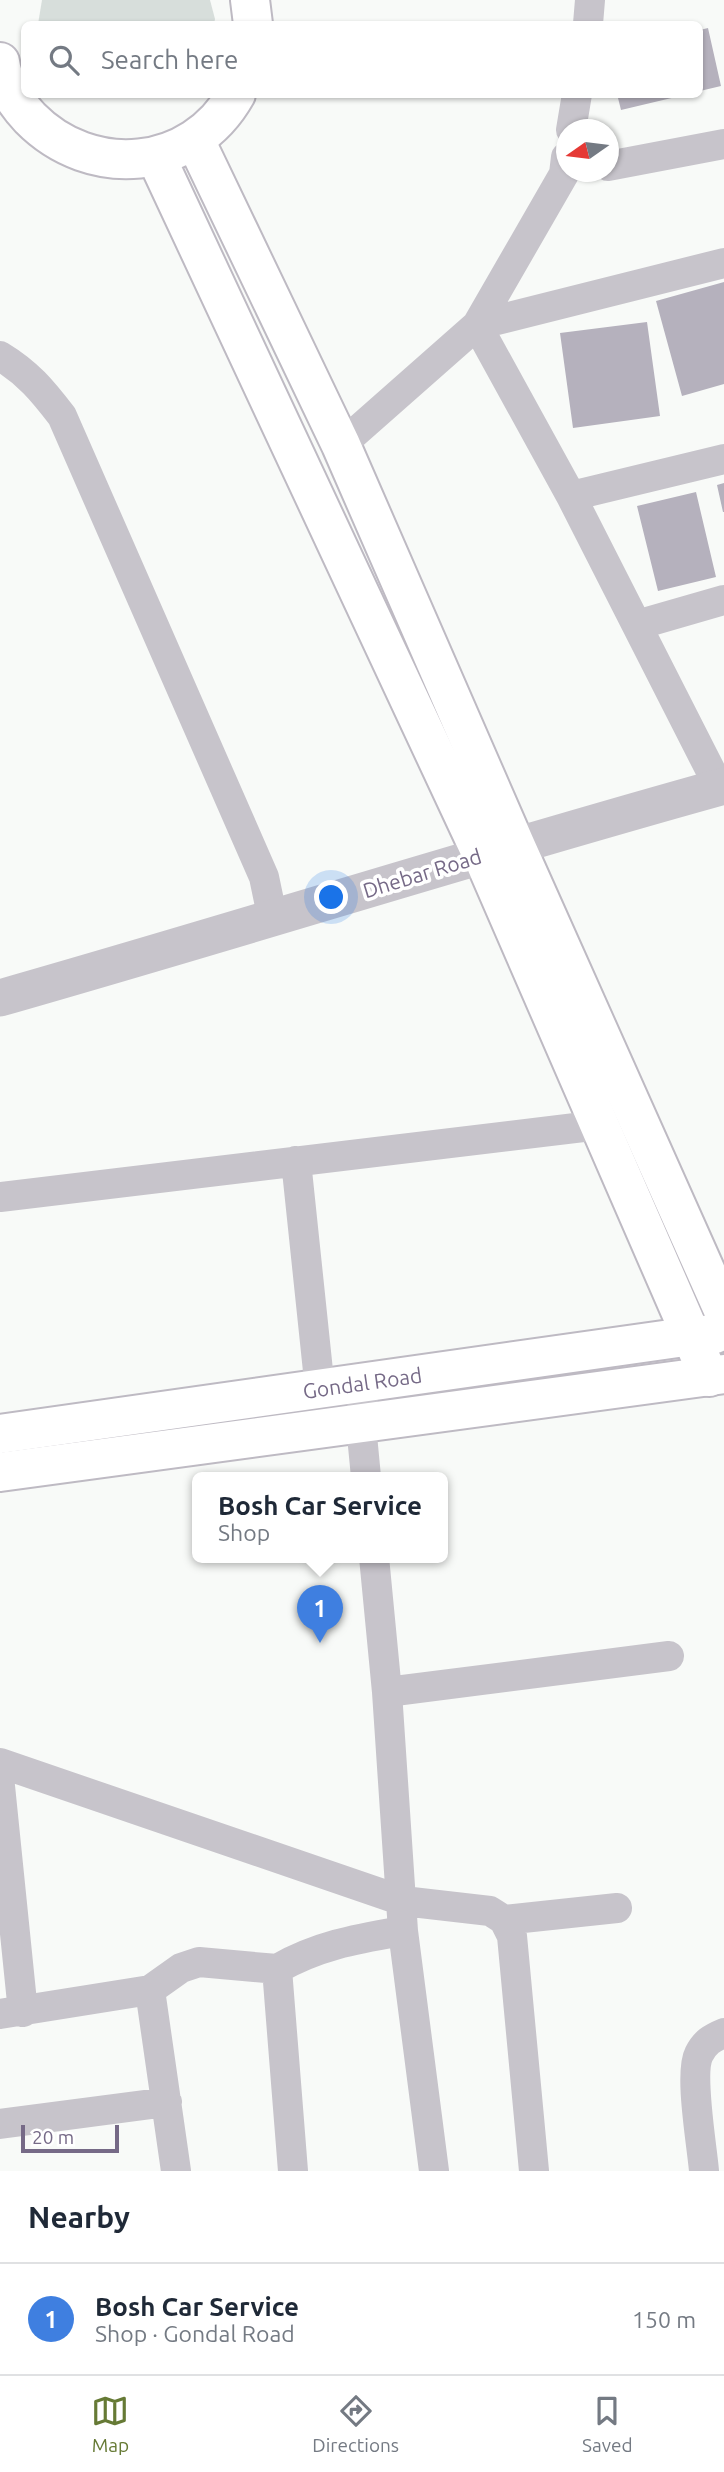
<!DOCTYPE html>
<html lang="en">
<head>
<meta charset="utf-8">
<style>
  body { margin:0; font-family:Ubuntu,sans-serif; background:#f6f6f7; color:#1f2937 }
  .compass { position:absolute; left:556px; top:119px; width:63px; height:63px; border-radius:50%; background:#fff; box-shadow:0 2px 5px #0004; rotate:256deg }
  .scale { position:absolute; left:21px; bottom:18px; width:98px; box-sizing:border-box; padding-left:7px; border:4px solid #766a87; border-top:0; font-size:19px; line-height:24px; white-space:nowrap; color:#766a87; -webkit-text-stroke:5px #fff; paint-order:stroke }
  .you { position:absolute; left:332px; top:898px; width:24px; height:24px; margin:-18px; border:5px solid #fff; border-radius:50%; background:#1a73e8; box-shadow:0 0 0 10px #1a73e833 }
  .badge { display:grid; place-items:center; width:46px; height:46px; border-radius:50%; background:#667a35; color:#fff; font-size:23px; font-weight:700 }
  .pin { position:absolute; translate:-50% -58px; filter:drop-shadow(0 2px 4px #0008) }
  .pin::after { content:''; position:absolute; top:37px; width:24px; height:21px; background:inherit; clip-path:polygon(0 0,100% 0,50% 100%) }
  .popup { position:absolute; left:192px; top:1472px; width:256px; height:91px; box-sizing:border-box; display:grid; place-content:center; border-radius:10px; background:#fff; filter:drop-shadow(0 2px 5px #0005); font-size:23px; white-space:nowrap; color:#747a83 }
  .popup b { font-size:26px; color:#1f2937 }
  .popup::after { content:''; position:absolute; left:50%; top:100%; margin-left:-14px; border:14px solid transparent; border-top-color:#fff }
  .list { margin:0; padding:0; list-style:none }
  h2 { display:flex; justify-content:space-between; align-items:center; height:91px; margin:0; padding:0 28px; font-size:30px }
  h2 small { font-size:23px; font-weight:400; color:#747a83 }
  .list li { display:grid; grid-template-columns:46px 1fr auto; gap:21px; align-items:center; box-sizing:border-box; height:112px; padding:0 28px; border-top:2px solid #e0e1e3 }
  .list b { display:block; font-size:26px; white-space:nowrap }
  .list p { margin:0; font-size:23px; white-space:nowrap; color:#747a83 }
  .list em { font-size:23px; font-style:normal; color:#747a83 }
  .icon { flex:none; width:38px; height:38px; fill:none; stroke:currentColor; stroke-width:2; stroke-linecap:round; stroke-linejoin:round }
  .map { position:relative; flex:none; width:724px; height:2171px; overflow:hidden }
  .search { position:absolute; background:#fff; box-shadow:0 2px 5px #0004; left:21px; right:21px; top:21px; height:77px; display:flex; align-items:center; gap:18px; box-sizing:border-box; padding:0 24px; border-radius:10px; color:#747a83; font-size:26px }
  .sheet { height:203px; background:#fff }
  nav { display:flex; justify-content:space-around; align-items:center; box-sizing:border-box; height:98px; border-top:2px solid #e0e1e3; background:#fff; font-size:19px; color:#747a83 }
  nav a { display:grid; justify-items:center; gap:4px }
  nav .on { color:#667a35 }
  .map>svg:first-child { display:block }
  .green { fill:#d7dedb }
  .building { fill:#b5b1bd }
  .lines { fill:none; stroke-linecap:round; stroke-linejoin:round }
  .secondary-casing { stroke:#bebac3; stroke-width:42 }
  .minor { stroke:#c7c4cb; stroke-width:30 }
  .tertiary { stroke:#c7c4cb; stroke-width:37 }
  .secondary { stroke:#fff; stroke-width:38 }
  .labels { text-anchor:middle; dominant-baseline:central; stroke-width:7; stroke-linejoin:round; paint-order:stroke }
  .street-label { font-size:21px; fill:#766a87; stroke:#fff }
</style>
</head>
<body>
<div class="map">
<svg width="724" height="2171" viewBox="0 0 724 2171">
  <rect width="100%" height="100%" fill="#f8faf8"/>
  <!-- green -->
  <path class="green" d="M 42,0 L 210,0 L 215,19 L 214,24 L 38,24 Z"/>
  <!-- building -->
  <path class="building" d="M 708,28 L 721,86 L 700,91 L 700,30 Z
    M 617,94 L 680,94 L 680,96 L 621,110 Z
    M 724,282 L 724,384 L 682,396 L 656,301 Z
    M 647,322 L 660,416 L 573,428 L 560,333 Z
    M 724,483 L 724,512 L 723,512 L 717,485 Z
    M 696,492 L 716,577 L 658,591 L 637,506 Z"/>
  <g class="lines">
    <!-- secondary casing -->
    <g class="secondary-casing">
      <g id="secondary">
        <path d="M 250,0 L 253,24"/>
        <path d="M 0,62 C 3,83 16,103 30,118 C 91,180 192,172 236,94"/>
        <path d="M 195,140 L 341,445 L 515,844 L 724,1312"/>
        <path d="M 156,157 L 482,855 L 709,1377"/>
        <path id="s1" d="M 0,1434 L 692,1336 L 715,1334"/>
        <path d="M 0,1472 L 724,1374"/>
      </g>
    </g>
    <!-- minor -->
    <path class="minor" d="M 588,24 L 590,0
      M 571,130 L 577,94
      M 608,166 L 724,144
      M 0,356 C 28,373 42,390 62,416 L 264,877 L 273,920
      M 341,445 L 477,325 L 564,174 L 566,157
      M 571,496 L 724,459
      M 637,625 L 724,600
      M 719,787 L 571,496 L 477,325 L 724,263
      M 296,1161 L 320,1390
      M 0,1197 L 600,1125
      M 364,1382 L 361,1425 L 366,1477
      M 374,1557 L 387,1692 L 403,1931 L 434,2171
      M 387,1692 L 669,1656
      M 0,1763 L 403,1901 L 490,1911 L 504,1920 L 512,1936 L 534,2171
      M 0,1786 L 23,2012
      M 504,1920 L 617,1908
      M 277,1969 C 319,1945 357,1939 403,1931
      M 150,1990 L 181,1968 L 199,1962 L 277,1969 L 293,2171
      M 0,2014 L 150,1990 L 176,2171
      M 0,2124 L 167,2102
      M 704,2171 C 702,2146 689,2073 699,2054 C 705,2042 712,2038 724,2033"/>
    <!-- tertiary -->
    <path class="tertiary" d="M 0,998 C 242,929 482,853 724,786"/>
    <!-- secondary -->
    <use href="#secondary" class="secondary"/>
  </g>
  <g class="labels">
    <!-- street labels -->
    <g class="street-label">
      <text transform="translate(422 873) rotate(-17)">Dhebar Road</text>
      <text stroke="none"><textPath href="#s1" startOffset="366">Gondal Road</textPath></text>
    </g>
  </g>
</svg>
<svg class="compass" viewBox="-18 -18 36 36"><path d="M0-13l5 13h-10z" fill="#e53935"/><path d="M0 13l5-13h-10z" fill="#747a83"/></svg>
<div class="scale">20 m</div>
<div class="you"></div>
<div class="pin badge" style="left:320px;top:1643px;background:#3f7fe0">1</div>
<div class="popup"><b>Bosh Car Service</b>Shop</div>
<div class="search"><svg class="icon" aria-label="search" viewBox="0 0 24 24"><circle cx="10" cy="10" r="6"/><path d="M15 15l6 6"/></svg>Search here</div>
</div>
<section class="sheet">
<h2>Nearby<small></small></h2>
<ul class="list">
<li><span class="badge" style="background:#3f7fe0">1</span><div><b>Bosh Car Service</b><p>Shop · Gondal Road</p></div><em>150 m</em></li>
</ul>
</section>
<nav>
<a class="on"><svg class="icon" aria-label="map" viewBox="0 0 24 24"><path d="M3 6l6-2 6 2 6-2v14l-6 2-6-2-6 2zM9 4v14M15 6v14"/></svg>Map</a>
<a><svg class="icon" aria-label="directions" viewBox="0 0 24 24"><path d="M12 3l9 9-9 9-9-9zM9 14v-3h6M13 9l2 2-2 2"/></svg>Directions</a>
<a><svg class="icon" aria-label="saved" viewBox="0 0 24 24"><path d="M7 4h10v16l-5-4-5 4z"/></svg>Saved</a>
</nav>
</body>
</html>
